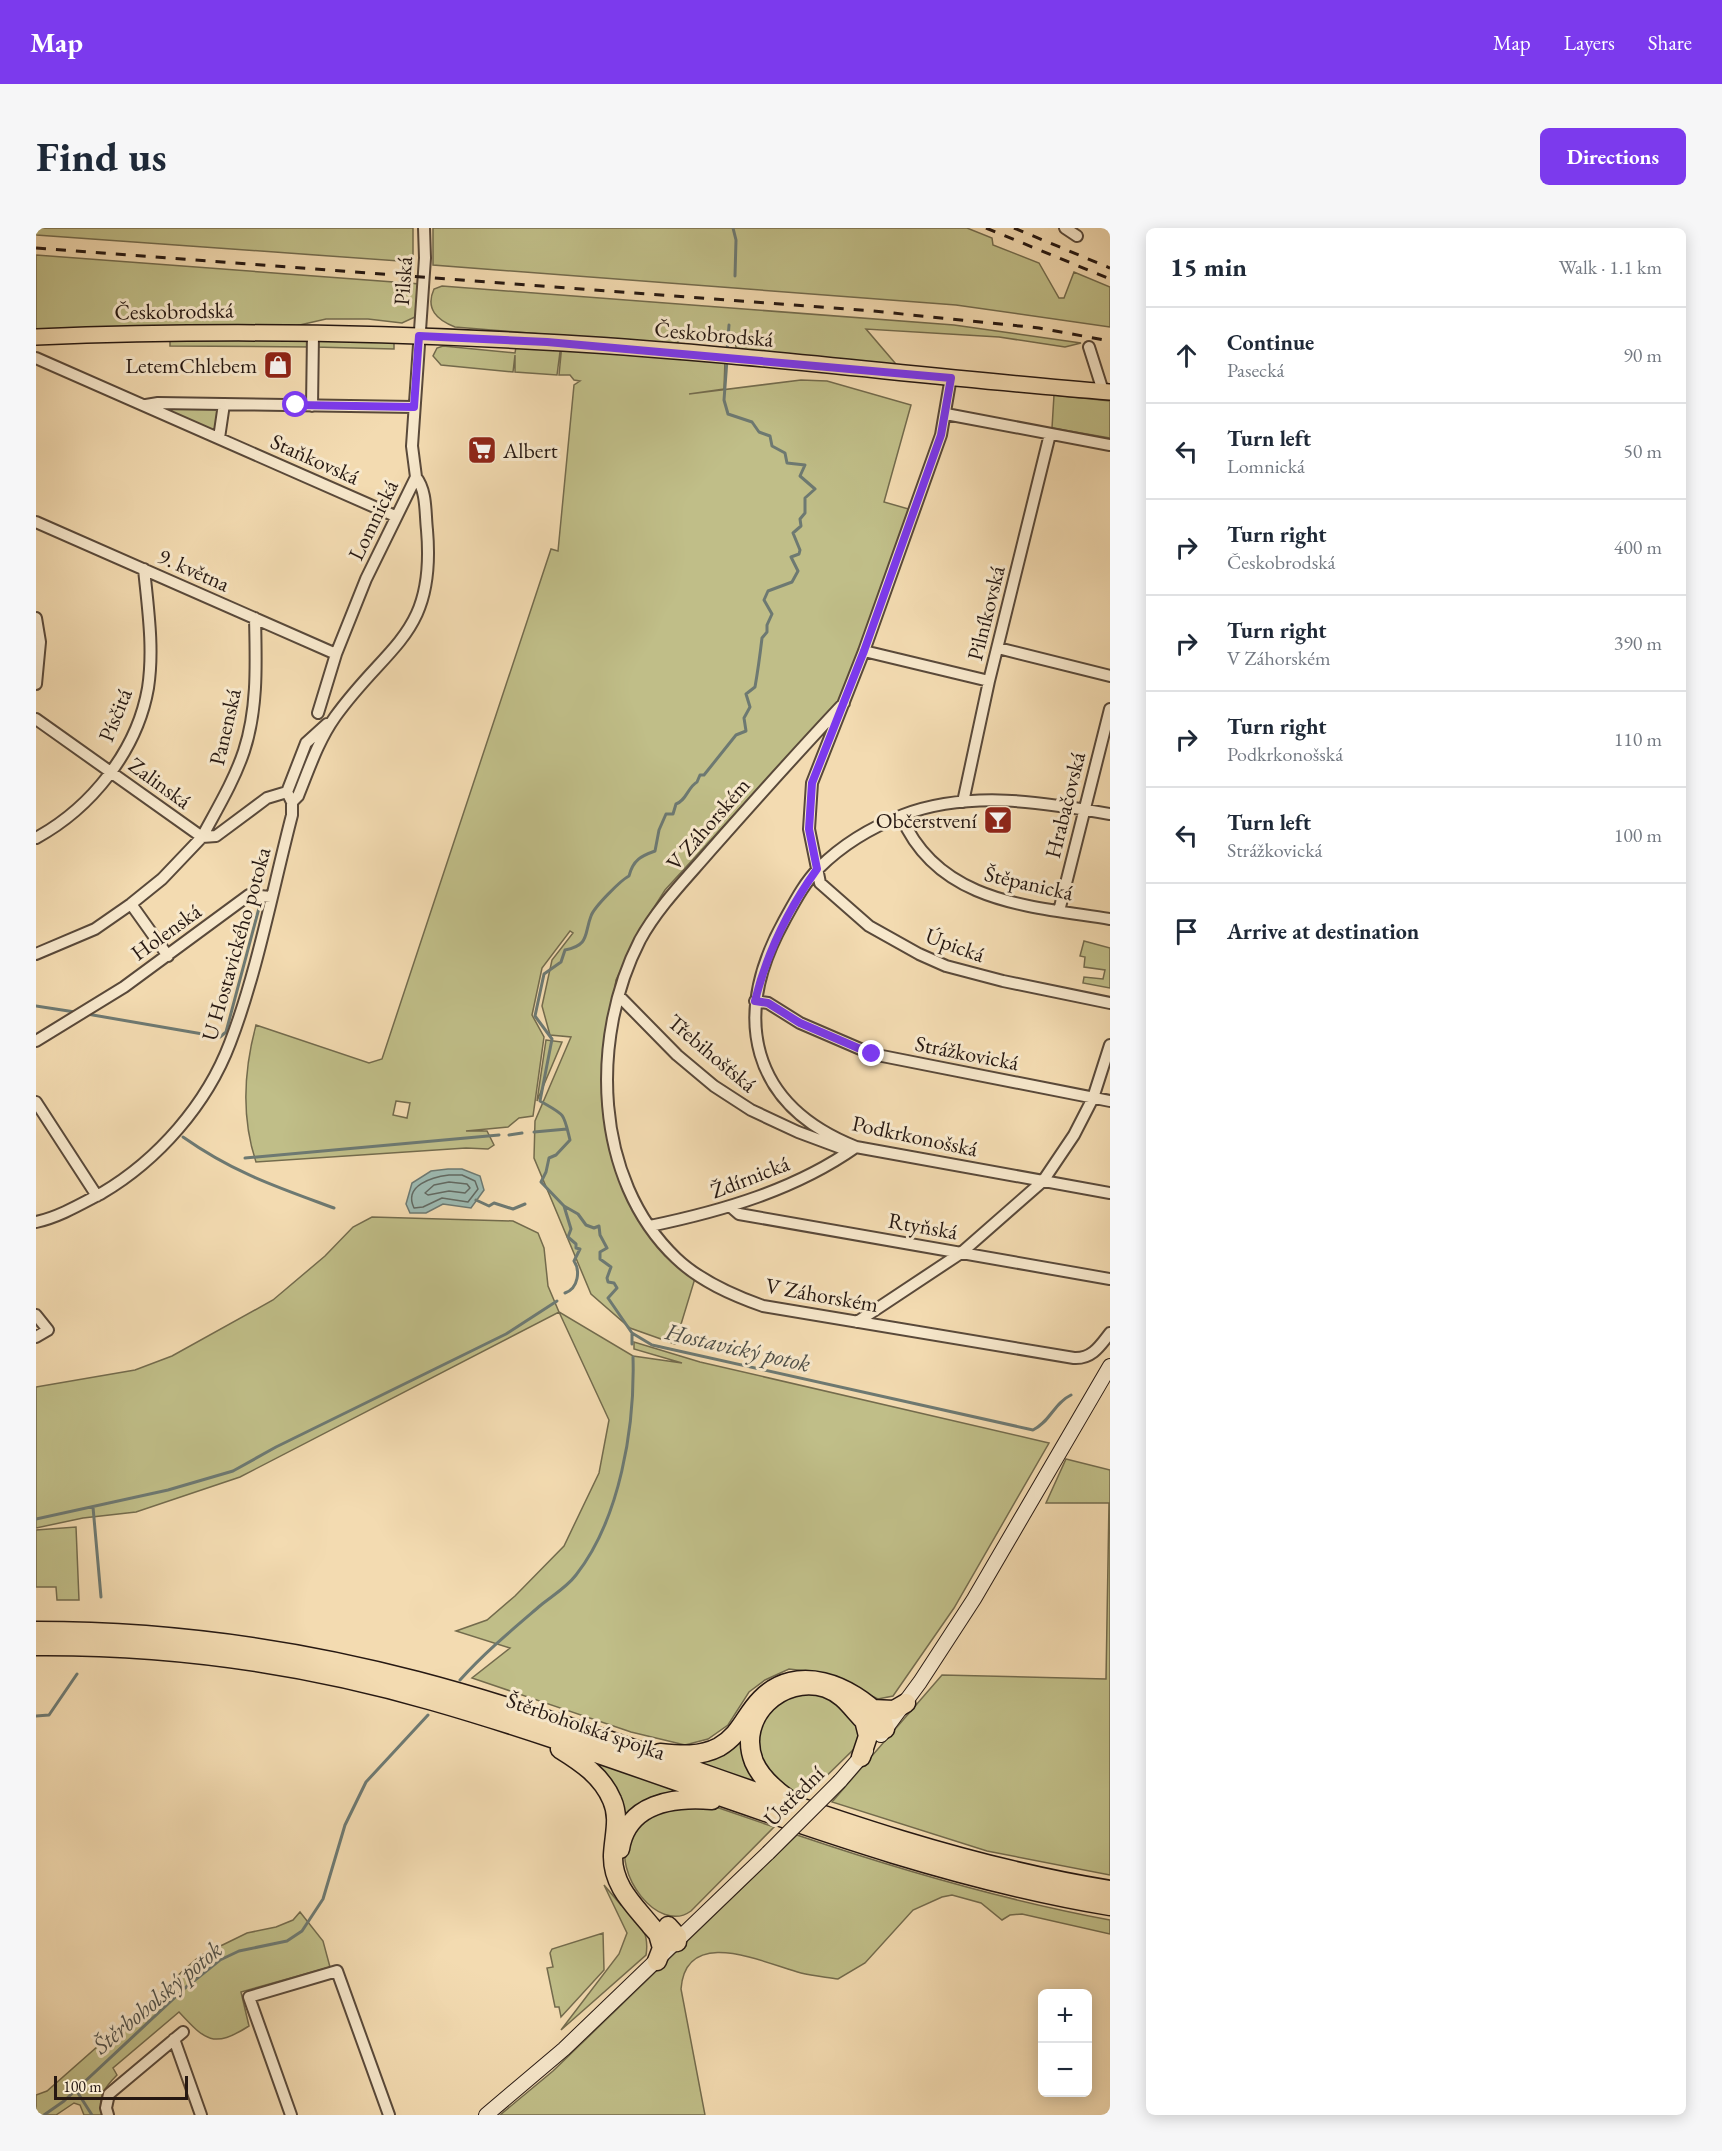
<!DOCTYPE html>
<html lang="en">
<head>
<meta charset="utf-8">
<style>
  body { margin:0; font-family:"EB Garamond",serif; background:#f6f6f7; color:#1f2937 }
  .controls { position:absolute; right:18px; bottom:18px; display:grid; overflow:hidden; border-radius:9px; box-shadow:0 3px 15px #0003 }
  .controls button { width:54px; height:54px; display:grid; place-items:center; padding:0; border:0; border-bottom:2px solid #e0e1e3; background:#fff; color:#1f2937; font:30px sans-serif }
  .scale { position:absolute; left:18px; bottom:15px; width:134px; box-sizing:border-box; padding-left:6px; border:3px solid #261812; border-top:0; font-size:16px; line-height:21px; white-space:nowrap; color:#261812; -webkit-text-stroke:4px #f7e8cc; paint-order:stroke }
  .stop { position:absolute; width:18px; height:18px; margin:-14px; border:4px solid #7c3aed; border-radius:50%; background:#fff }
  .stop.end { background:#7c3aed; border-color:#fff; box-shadow:0 2px 6px #0008 }
  .list { margin:0; padding:0; list-style:none }
  h2 { display:flex; justify-content:space-between; align-items:center; height:78px; margin:0; padding:0 24px; font-size:26px }
  h2 small { font-size:20px; font-weight:400; color:#747a83 }
  .list li { display:grid; grid-template-columns:39px 1fr auto; gap:18px; align-items:center; box-sizing:border-box; height:96px; padding:0 24px; border-top:2px solid #e0e1e3 }
  .list b { display:block; font-size:22px; white-space:nowrap }
  .list p { margin:0; font-size:20px; white-space:nowrap; color:#747a83 }
  .list em { font-size:20px; font-style:normal; color:#747a83 }
  .icon { flex:none; width:33px; height:33px; fill:none; stroke:currentColor; stroke-width:2; stroke-linecap:round; stroke-linejoin:round }
  .map { position:relative; flex:none; width:1074px; height:1887px; overflow:hidden; border-radius:9px }
  header { display:flex; align-items:center; gap:36px; box-sizing:border-box; height:84px; padding:0 30px; background:#7c3aed; color:#fff }
  header strong { font-size:28px }
  nav { display:flex; gap:33px; margin-inline-start:auto; font-size:21px }
  .intro { display:flex; align-items:center; justify-content:space-between; box-sizing:border-box; height:144px; padding:0 36px }
  h1 { margin:0; font-size:42px }
  .button { padding:15px 27px; border-radius:9px; background:#7c3aed; color:#fff; font-size:21px; font-weight:700 }
  main { display:flex; gap:36px; padding:0 36px }
  aside { flex:1; background:#fff; border-radius:9px; box-shadow:0 3px 15px #0003 }
  .map>svg:first-child { display:block }
  .green { fill:#c0be88; stroke:#736b4d; stroke-width:1.5; fill-rule:evenodd }
  .water { fill:#9dbab2; stroke:#6d7972; stroke-width:1.5 }
  .lines { fill:none; stroke-linecap:round; stroke-linejoin:round }
  .shore { stroke:#626962; stroke-width:1.5 }
  .stream { stroke:#6d7972; stroke-width:3 }
  .street-casing { stroke:#59493a; stroke-width:14 }
  .secondary-casing { stroke:#261812; stroke-width:16 }
  .primary-casing { stroke:#261812; stroke-width:18 }
  .highway-casing { stroke:#261812; stroke-width:21 }
  .street { stroke:#f7e8cc; stroke-width:10 }
  .secondary { stroke:#f7e8cc; stroke-width:14 }
  .primary { stroke:#f3dbb1; stroke-width:15 }
  .highway { stroke:#f3dbb1; stroke-width:18 }
  .rail { stroke:#261812; stroke-width:3; stroke-dasharray:10 10; stroke-linecap:butt }
  .secondary-bridge-casing { stroke:#261812; stroke-width:16; stroke-linecap:butt }
  .secondary-bridge { stroke:#f7e8cc; stroke-width:14 }
  .route { stroke:#7c3aed; stroke-width:8 }
  .labels { text-anchor:middle; dominant-baseline:central; stroke-width:6; stroke-linejoin:round; paint-order:stroke }
  .street-label { font-size:22px; fill:#261812; stroke:#f7e8cc }
  .poi-label { font-size:22px; fill:#261812; stroke:#f7e8cc; text-anchor:end }
  .water-label { font-size:24px; font-style:italic; fill:#50514a; stroke:#f7e8cc }
</style>
</head>
<body>
<header>
<strong>Map</strong>
<nav><a>Map</a><a>Layers</a><a>Share</a></nav>
</header>
<div class="intro"><h1>Find us</h1><a class="button">Directions</a></div>
<main>
<div class="map">
<svg width="1074" height="1887" viewBox="0 0 1074 1887">
  <rect width="100%" height="100%" fill="#f3dbb1"/>
  <filter id="stains"><feTurbulence type="fractalNoise" baseFrequency=".00333" numOctaves="4"/><feColorMatrix values="0 0 0 0 .2 0 0 0 0 .09 0 0 0 0 .02 0 0 0 .5 -.17"/></filter>
  <radialGradient id="worn" r=".72"><stop offset=".6" stop-color="#630" stop-opacity="0"/><stop offset="1" stop-color="#630" stop-opacity=".3"/></radialGradient>
  <!-- green -->
  <path class="green" d="M 0,0 L 377,0 L 377,34 L 0,7 Z
    M 397,0 L 931,0 L 956,10 L 957,17 L 1003,35 L 1023,70 L 1028,70 L 1038,44 L 1074,59 L 1074,99 L 920,77 L 397,37 Z
    M 0,27 L 384,56 L 379,89 L 366,95 L 332,91 L 290,91 L 255,99 L 0,104 Z
    M 406,58 L 918,97 L 1045,115 L 1029,119 L 963,109 L 830,101 L 859,135 L 851,138 L 700,121 L 699,105 C 677,101 656,102 638,117 L 419,99 C 401,92 389,81 398,61 Z
    M 134,105 L 275,108 L 275,119 L 134,118 Z
    M 277,107 L 358,108 L 358,121 L 278,119 Z
    M 481,113 L 525,116 L 521,147 L 479,144 L 479,127 L 477,144 L 405,137 L 397,128 L 401,120 L 407,118 L 479,125 Z
    M 526,116 L 689,131 L 688,161 L 653,166 L 765,152 L 791,153 L 875,177 L 848,274 L 876,282 L 804,471 L 629,662 L 608,695 L 580,752 L 570,819 L 570,885 L 611,1000 L 660,1047 L 639,1116 L 594,1100 L 555,1066 L 498,930 L 499,893 L 535,809 L 514,807 L 506,778 L 516,732 L 537,705 L 534,703 L 506,740 L 496,787 L 508,809 L 497,888 L 483,890 L 472,899 L 430,903 L 451,903 L 458,917 L 452,921 L 430,920 L 220,934 C 205,889 208,842 220,797 L 333,835 L 346,831 L 515,321 L 522,323 L 538,157 L 544,153 L 538,152 L 534,147 L 523,147 ZM 360,873 L 374,875 L 371,890 L 357,887 Z
    M 1018,167 L 1074,173 L 1074,210 L 1016,200 Z
    M 186,177 L 182,208 L 114,178 Z
    M 1048,713 L 1074,720 L 1074,760 L 1047,755 L 1048,749 L 1067,751 L 1069,742 L 1048,739 L 1049,729 L 1044,728 Z
    M 510,812 L 526,814 L 501,873 Z
    M 336,989 L 477,993 L 502,1005 L 508,1020 L 512,1058 L 523,1084 L 597,1128 L 646,1135 L 598,1121 L 598,1114 L 664,1134 L 1013,1215 L 918,1380 L 857,1468 L 842,1471 L 788,1445 L 753,1441 L 729,1452 L 713,1464 L 692,1497 L 672,1511 L 649,1517 L 595,1504 L 436,1450 L 474,1420 L 420,1403 L 451,1392 L 479,1368 L 528,1318 L 563,1245 L 573,1192 L 523,1084 L 204,1249 L 100,1284 L 47,1290 L 0,1300 L 0,1159 L 99,1142 L 136,1128 L 237,1072 L 289,1028 L 317,999 Z
    M 1030,1231 L 1074,1242 L 1074,1647 L 951,1623 L 796,1574 L 906,1447 L 1070,1451 L 1073,1275 L 1010,1275 Z
    M 40,1299 L 43,1372 L 21,1372 L 20,1359 L 0,1359 L 0,1302 Z
    M 781,1463 L 820,1488 L 824,1506 L 820,1519 L 769,1569 L 753,1564 L 726,1541 L 720,1501 L 742,1470 Z
    M 705,1512 L 708,1530 L 721,1556 L 663,1536 L 689,1525 Z
    M 559,1534 L 641,1562 L 641,1563 C 620,1566 601,1572 589,1590 C 585,1567 576,1550 559,1534 Z
    M 680,1579 L 738,1599 L 655,1683 C 622,1707 576,1644 592,1611 C 597,1600 613,1589 622,1581 Z
    M 761,1607 C 864,1642 967,1672 1074,1692 L 1074,1706 L 986,1686 L 974,1687 L 966,1692 L 945,1675 L 916,1667 L 906,1669 L 877,1682 L 829,1735 L 802,1751 C 790,1749 777,1748 765,1745 C 730,1736 650,1696 645,1761 L 669,1887 L 464,1887 L 517,1843 Z
    M 568,1657 L 585,1677 L 589,1675 C 602,1692 614,1704 610,1727 L 525,1802 L 583,1726 L 591,1705 Z
    M 264,1684 L 287,1713 L 294,1739 L 205,1764 L 213,1798 C 177,1821 169,1812 143,1784 L 77,1840 L 81,1847 C 69,1859 60,1870 67,1887 L 48,1887 L 44,1877 L 38,1875 L 20,1887 L 0,1887 L 0,1867 L 11,1863 L 164,1728 L 211,1705 L 240,1699 L 257,1692 Z
    M 567,1705 L 568,1742 L 525,1789 L 523,1779 L 519,1779 L 511,1740 L 517,1739 L 514,1725 L 516,1721 Z"/>
  <!-- water -->
  <path class="water" d="M 412,941 L 426,941 L 444,948 L 448,962 L 435,980 L 407,976 L 390,985 L 374,985 L 370,976 L 376,955 L 395,943 Z"/>
  <g class="lines">
    <!-- shore -->
    <path class="shore" d="M 413,947 L 426,947 L 439,953 L 442,961 L 432,974 L 406,970 L 387,979 L 378,980 C 367,957 397,949 413,947 Z
      M 413,954 L 431,956 L 434,960 L 429,965 L 413,963 L 392,967 L 389,965 L 398,957 Z"/>
    <!-- stream -->
    <path class="stream" d="M 697,0 L 700,12 L 699,48
      M 691,123 L 693,97
      M 691,132 L 688,172 L 692,186 L 716,194 L 723,204 L 734,208 L 736,218 L 749,225 L 751,235 L 769,237 L 764,248 L 779,261 L 769,270 L 769,285 L 764,291 L 765,298 L 757,305 L 764,322 L 763,326 L 755,329 L 762,343 L 756,354 L 732,363 L 728,372 L 736,386 L 731,397 L 731,404 L 726,410 C 724,427 722,442 719,459 L 710,466 L 714,479 L 708,490 L 710,503 L 700,507 L 668,547 L 664,547 L 661,554 C 652,559 650,573 640,576 L 637,586 L 630,586 L 623,602 L 619,623 C 605,628 597,632 593,648 C 585,652 558,679 555,688 C 548,706 554,717 529,722 L 525,734 L 508,746 L 499,788 L 516,811 L 504,873 C 530,888 527,884 534,912 L 520,927 L 513,930 L 510,944 L 505,954 L 528,978 L 542,986 L 550,997 L 558,1000 L 563,998 L 564,1007 L 571,1020 L 564,1024 L 564,1031 L 575,1039 L 571,1050 L 572,1054 L 578,1055 L 581,1060 L 572,1070 L 596,1105 L 616,1117 L 997,1202 C 1014,1194 1018,1175 1035,1167
      M 0,778 L 39,784
      M 51,786 L 184,809 L 190,804 L 223,680
      M 498,904 L 531,901
      M 473,907 L 486,905
      M 147,909 C 198,945 241,959 298,980
      M 209,930 L 463,907
      M 440,972 L 453,978 L 458,975 L 477,981 L 489,976
      M 528,978 L 535,1001 L 532,1009 L 540,1016 L 540,1020 L 544,1021 L 538,1033 C 544,1042 543,1060 529,1065
      M 596,1106 L 596,1116
      M 57,1279 L 65,1369
      M 0,1291 L 132,1262 L 197,1243 L 240,1219 L 470,1106 L 521,1073
      M 424,1452 C 449,1424 477,1401 505,1377 C 516,1368 531,1359 540,1347 C 584,1291 599,1199 597,1129
      M 0,1488 L 13,1487 L 41,1446
      M 40,1862 L 56,1887
      M 8,1887 L 28,1873 L 149,1760 L 184,1732 L 203,1723 L 251,1713 L 266,1703 L 287,1671 L 309,1597 L 330,1554 L 392,1487"/>
    <!-- street casing -->
    <g class="street-casing">
      <path id="street" d="M 1029,0 L 1041,8
        M 1053,119 L 1067,163
        M 0,130 L 359,288
        M 915,149 L 905,207 L 828,423 L 776,555 L 773,601 L 784,655 L 833,698 L 883,726 L 910,738 L 967,753 L 1074,775
        M 110,177 L 122,175 L 378,179
        M 276,178 L 277,106
        M 910,186 L 1074,217
        M 183,210 L 188,176
        M 0,294 L 300,426
        M 0,390 L 4,414 L 0,456
        M 962,420 L 1074,448
        M 828,423 L 953,453
        M 808,475 C 762,524 718,573 674,623 C 650,651 622,679 604,712 C 554,809 557,951 640,1030 C 664,1053 696,1067 727,1078 L 1038,1130 C 1056,1131 1064,1118 1074,1105
        M 282,485 L 300,426 L 330,351 L 380,249 L 376,218 L 389,30 L 388,0
        M 0,491 L 166,609 C 181,581 198,553 208,523 C 222,480 220,435 219,390
        M 251,564 L 270,515 L 291,496
        M 256,574 L 262,568 C 273,541 282,513 299,489 C 352,415 400,407 391,302 C 389,285 391,263 380,249
        M 927,574 L 953,453 L 1014,206
        M 1074,586 C 1007,574 933,562 867,587 C 836,599 806,617 783,640 C 768,655 758,675 748,693 C 695,789 714,877 820,919 L 1074,965
        M 865,588 C 902,675 993,678 1074,691
        M 0,610 C 55,580 101,523 112,460 C 118,421 112,381 108,341
        M 95,676 L 132,728
        M 1023,683 L 1074,481
        M 0,726 L 59,701 L 95,676 L 126,651 L 166,609 L 180,608 L 231,570 L 251,564
        M 583,768 L 641,827 L 678,858 L 715,882 L 762,904 L 805,920
        M 719,773 L 732,775 L 764,795 L 836,826 L 1074,873
        M 0,813 L 88,759 L 213,667 L 235,669
        M 0,874 L 61,968
        M 695,979 L 703,986 L 1074,1051
        M 0,994 C 23,989 45,976 66,965 C 122,932 171,876 194,815 C 221,745 237,660 256,587 L 256,574 L 251,564
        M 614,998 C 686,983 759,962 820,919
        M 0,1087 L 12,1102 L 0,1109
        M 821,1094 L 925,1025 L 1007,953 L 1038,907 L 1057,870 L 1074,817
        M 138,1811 L 165,1887
        M 72,1887 L 70,1880 L 73,1866 L 147,1804
        M 255,1887 L 213,1769 L 301,1743 L 353,1887"/>
    </g>
    <!-- secondary casing -->
    <g class="secondary-casing">
      <path id="secondary" d="M 845,1507 L 884,1454 L 938,1371 L 1074,1138
        M 804,1553 L 830,1523
        M 450,1887 L 528,1821 L 732,1625"/>
    </g>
    <!-- primary casing -->
    <g class="primary-casing">
      <path id="primary" d="M 0,109 C 169,102 339,104 508,114 C 697,124 885,149 1074,164"/>
    </g>
    <!-- highway casing -->
    <g class="highway-casing">
      <path id="highway" d="M 0,1403 C 128,1403 256,1420 381,1453 C 614,1514 834,1623 1074,1662
        M 0,1418 C 133,1417 269,1436 397,1473 C 624,1538 840,1639 1074,1678
        M 836,1481 L 858,1482 L 870,1475
        M 524,1521 C 545,1534 566,1548 576,1572 C 584,1590 578,1607 577,1627 C 576,1657 597,1676 615,1698 C 622,1706 629,1716 641,1714 L 641,1708 L 632,1698
        M 624,1525 C 644,1527 664,1529 683,1519 C 706,1505 708,1488 725,1471 C 761,1434 815,1457 846,1490 L 849,1501 L 839,1502 C 820,1490 813,1468 790,1460 C 746,1446 700,1489 718,1534 C 725,1550 738,1561 752,1571
        M 825,1529 L 832,1508 L 828,1492
        M 584,1621 C 591,1575 638,1569 676,1572
        M 621,1733 L 626,1720 L 622,1706"/>
    </g>
    <!-- street -->
    <use href="#street" class="street"/>
    <!-- secondary -->
    <use href="#secondary" class="secondary"/>
    <!-- primary -->
    <use href="#primary" class="primary"/>
    <!-- highway -->
    <use href="#highway" class="highway"/>
    <!-- rail -->
    <path class="rail" d="M 950,0 L 1074,51
      M 978,0 L 1074,40
      M 0,20 L 837,83 L 1003,100 L 1074,113"/>
    <!-- secondary-bridge casing -->
    <g class="secondary-bridge-casing">
      <path id="secondary-bridge" d="M 732,1625 L 804,1553"/>
    </g>
    <!-- secondary-bridge -->
    <use href="#secondary-bridge" class="secondary-bridge"/>
  </g>
  <g class="lines">
    <!-- route -->
    <path class="route" d="M 260,177 L 378,179 L 383,108 L 511,114 L 915,150 L 905,207 L 828,423 L 776,555 L 773,601 L 781,641 C 751,683 731,724 719,773 L 732,775 L 764,795 L 836,826"/>
  </g>
  <!-- icons -->
  <defs>
    <g id="shop-square" transform="scale(1.5)"><rect x="-9" y="-9" width="18" height="18" rx="4" fill="#8f2418" stroke="#f7e8cc"/><path d="M-5-2.5h2.3a2.7 3.5 0 0 1 5.4 0H5L5.5 6h-11ZM-1.5-2.5h3a1.5 2.3 0 0 0-3 0Z" fill="#fff"/></g>
    <g id="supermarket-square" transform="scale(1.5)"><rect x="-9" y="-9" width="18" height="18" rx="4" fill="#8f2418" stroke="#f7e8cc"/><path d="M-6-5.5h2.5l.6 2H6L4.5 2H-2.5L-4.4-4H-6ZM-1.5 3.2a1.3 1.3 0 1 0 .1 0ZM3 3.2a1.3 1.3 0 1 0 .1 0Z" fill="#fff"/></g>
    <g id="bar-square" transform="scale(1.5)"><rect x="-9" y="-9" width="18" height="18" rx="4" fill="#8f2418" stroke="#f7e8cc"/><path d="M-6-5H6L.8 .8V4.5H3.5V6h-7V4.5H-.8V.8Z" fill="#fff"/></g>
  </defs>
  <g fill-rule="evenodd">
    <use href="#shop-square" x="242" y="137"/>
    <use href="#supermarket-square" x="446" y="222"/>
    <use href="#bar-square" x="962" y="592"/>
  </g>
  <g class="labels">
    <!-- street labels -->
    <g class="street-label">
      <text transform="translate(367 53) rotate(-86)">Pilská</text>
      <text transform="translate(138 83) rotate(-1)">Českobrodská</text>
      <text transform="translate(678 106) rotate(5)">Českobrodská</text>
      <text transform="translate(279 231) rotate(24)">Staňkovská</text>
      <text transform="translate(337 292) rotate(-64)">Lomnická</text>
      <text transform="translate(158 342) rotate(24)">9. května</text>
      <text transform="translate(950 385) rotate(-76)">Pilníkovská</text>
      <text transform="translate(79 487) rotate(-68)">Písčitá</text>
      <text transform="translate(189 499) rotate(-77)">Panenská</text>
      <text transform="translate(124 555) rotate(36)">Zalinská</text>
      <text transform="translate(1029 577) rotate(-76)">Hrabačovská</text>
      <text transform="translate(672 596) rotate(-49)">V Záhorském</text>
      <text transform="translate(993 655) rotate(13)">Štěpanická</text>
      <text transform="translate(130 704) rotate(-36)">Holenská</text>
      <text transform="translate(200 716) rotate(-74)">U Hostavického potoka</text>
      <text transform="translate(919 717) rotate(20)">Úpická</text>
      <text transform="translate(676 825) rotate(40)">Třebihošťská</text>
      <text transform="translate(931 825) rotate(11)">Strážkovická</text>
      <text transform="translate(879 908) rotate(12)">Podkrkonošská</text>
      <text transform="translate(714 949) rotate(-21)">Ždírnická</text>
      <text transform="translate(887 998) rotate(10)">Rtyňská</text>
      <text transform="translate(786 1067) rotate(10)">V Záhorském</text>
      <text transform="translate(550 1498) rotate(19)">Štěrboholská spojka</text>
      <text transform="translate(758 1568) rotate(-45)">Ústřední</text>
    </g>
    <!-- poi labels -->
    <g class="poi-label">
      <text x="221" y="137">LetemChlebem</text>
      <text x="467" y="222" text-anchor="start">Albert</text>
      <text x="941" y="592">Občerstvení</text>
    </g>
    <!-- water labels -->
    <g class="water-label">
      <text transform="translate(702 1119) rotate(13)">Hostavický potok</text>
      <text transform="translate(121 1769) rotate(-40)">Štěrboholský potok</text>
    </g>
  </g>
  <rect width="100%" height="100%" filter="url(#stains)"/>
  <rect width="100%" height="100%" fill="url(#worn)"/>
</svg>
<div class="controls">
<button>+</button>
<button>−</button>
</div>
<div class="scale">100 m</div>
<div class="stop" style="left:260px;top:177px"></div>
<div class="stop end" style="left:836px;top:826px"></div>
</div>
<aside>
<h2>15 min<small>Walk · 1.1 km</small></h2>
<ul class="list">
<li><svg class="icon" aria-label="ahead" viewBox="0 0 24 24"><path d="M12 20V5M6 11l6-6 6 6"/></svg><div><b>Continue</b><p>Pasecká</p></div><em>90 m</em></li>
<li><svg class="icon" aria-label="left" viewBox="0 0 24 24"><path d="M17 20v-9H6M10 6l-5 5 5 5"/></svg><div><b>Turn left</b><p>Lomnická</p></div><em>50 m</em></li>
<li><svg class="icon" aria-label="right" viewBox="0 0 24 24"><path d="M7 20v-9h11M14 6l5 5-5 5"/></svg><div><b>Turn right</b><p>Českobrodská</p></div><em>400 m</em></li>
<li><svg class="icon" aria-label="right" viewBox="0 0 24 24"><path d="M7 20v-9h11M14 6l5 5-5 5"/></svg><div><b>Turn right</b><p>V Záhorském</p></div><em>390 m</em></li>
<li><svg class="icon" aria-label="right" viewBox="0 0 24 24"><path d="M7 20v-9h11M14 6l5 5-5 5"/></svg><div><b>Turn right</b><p>Podkrkonošská</p></div><em>110 m</em></li>
<li><svg class="icon" aria-label="left" viewBox="0 0 24 24"><path d="M17 20v-9H6M10 6l-5 5 5 5"/></svg><div><b>Turn left</b><p>Strážkovická</p></div><em>100 m</em></li>
<li><svg class="icon" aria-label="arrive" viewBox="0 0 24 24"><path d="M6 21V4h12l-3 4 3 4H6"/></svg><div><b>Arrive at destination</b></div></li>
</ul>
</aside>
</main>
</body>
</html>
